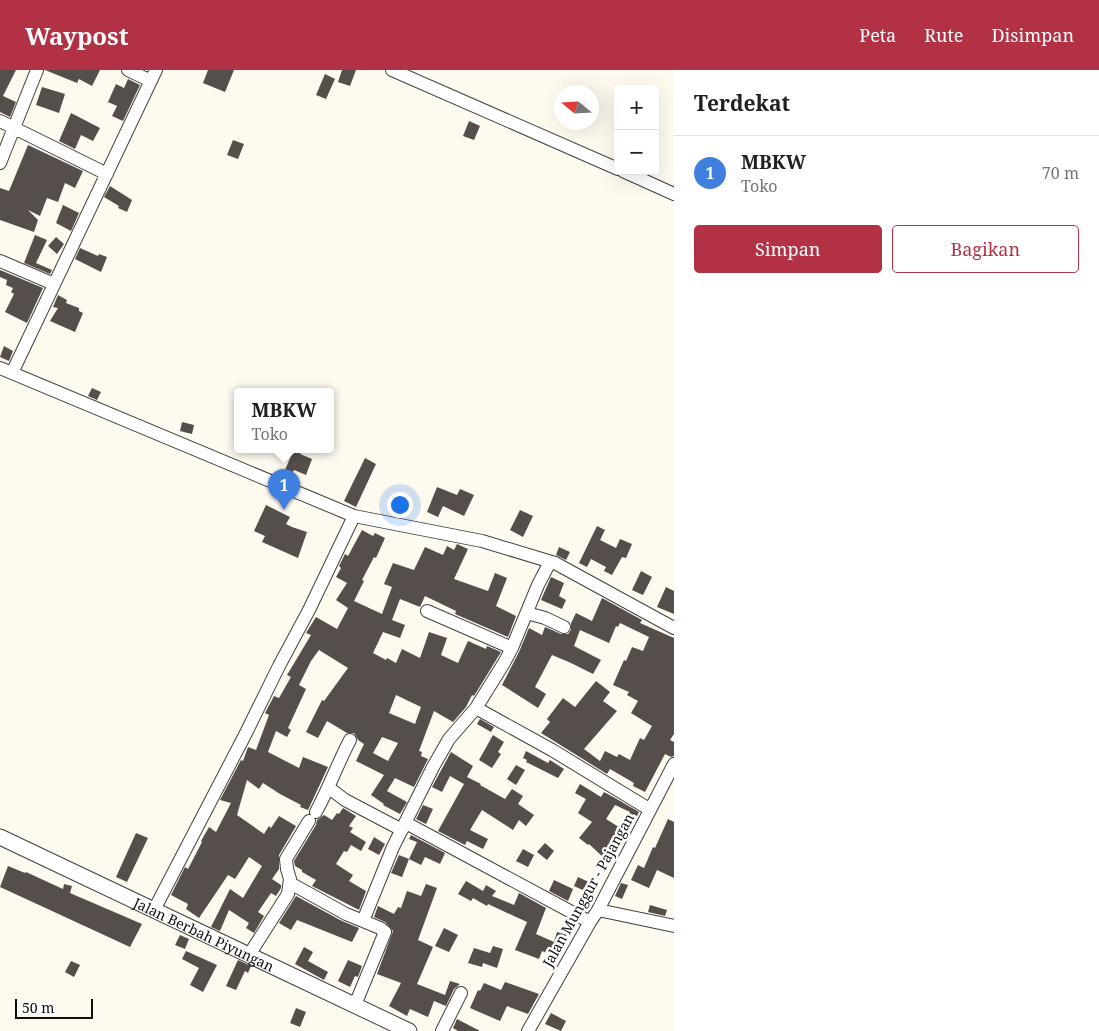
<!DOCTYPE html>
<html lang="id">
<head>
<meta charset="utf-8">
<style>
  body { margin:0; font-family:"Noto Serif",serif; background:#f2f2f2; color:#202124 }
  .controls { position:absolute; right:15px; top:15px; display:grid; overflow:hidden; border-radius:5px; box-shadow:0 5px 20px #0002 }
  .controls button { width:45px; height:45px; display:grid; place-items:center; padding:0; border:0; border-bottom:1px solid #e0e0e0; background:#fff; color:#202124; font:25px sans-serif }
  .compass { position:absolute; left:554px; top:15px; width:45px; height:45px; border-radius:50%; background:#fff; box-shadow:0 5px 20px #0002; rotate:288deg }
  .scale { position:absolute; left:15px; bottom:12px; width:78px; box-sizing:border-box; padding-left:5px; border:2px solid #0e0e0e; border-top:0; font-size:14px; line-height:18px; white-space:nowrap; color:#0e0e0e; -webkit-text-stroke:4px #fff; paint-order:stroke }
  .you { position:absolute; left:399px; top:434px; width:18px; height:18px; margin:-12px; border:4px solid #fff; border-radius:50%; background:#1a73e8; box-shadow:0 0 0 8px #1a73e833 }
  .badge { display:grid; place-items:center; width:32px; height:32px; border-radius:50%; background:#b33145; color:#fff; font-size:16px; font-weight:700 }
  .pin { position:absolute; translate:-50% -41px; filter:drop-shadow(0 1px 2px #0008) }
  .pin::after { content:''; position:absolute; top:26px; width:18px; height:15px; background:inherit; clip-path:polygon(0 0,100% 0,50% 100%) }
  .popup { position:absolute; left:234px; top:318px; width:100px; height:65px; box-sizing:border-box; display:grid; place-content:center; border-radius:5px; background:#fff; filter:drop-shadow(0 1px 4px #0005); font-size:16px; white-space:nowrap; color:#757577 }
  .popup b { font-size:19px; color:#202124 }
  .popup::after { content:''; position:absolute; left:50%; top:100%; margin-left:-10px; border:10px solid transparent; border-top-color:#fff }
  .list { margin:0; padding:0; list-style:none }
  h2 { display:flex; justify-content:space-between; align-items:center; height:65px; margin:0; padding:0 20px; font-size:21px }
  h2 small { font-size:16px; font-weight:400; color:#757577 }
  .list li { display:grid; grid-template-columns:32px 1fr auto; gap:15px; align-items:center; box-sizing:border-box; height:75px; padding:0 20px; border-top:1px solid #e0e0e0 }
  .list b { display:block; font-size:19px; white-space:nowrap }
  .list p { margin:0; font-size:16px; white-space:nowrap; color:#757577 }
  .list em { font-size:16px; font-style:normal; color:#757577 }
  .actions { display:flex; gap:10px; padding:15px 20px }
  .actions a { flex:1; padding:11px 0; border:1px solid #b33145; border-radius:5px; text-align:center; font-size:18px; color:#b33145 }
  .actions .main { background:#b33145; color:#fff }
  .map { position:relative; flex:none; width:674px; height:961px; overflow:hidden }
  header { display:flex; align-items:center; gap:30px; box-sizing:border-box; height:70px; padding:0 25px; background:#b33145; color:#fff }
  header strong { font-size:24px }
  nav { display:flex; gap:28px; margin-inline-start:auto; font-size:18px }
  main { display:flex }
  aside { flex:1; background:#fff }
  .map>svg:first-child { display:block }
  .building { fill:#564e4b; fill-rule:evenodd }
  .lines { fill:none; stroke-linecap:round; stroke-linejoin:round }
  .minor-casing { stroke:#414141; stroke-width:14 }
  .tertiary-casing { stroke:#414141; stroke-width:17 }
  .minor { stroke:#fff; stroke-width:12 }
  .tertiary { stroke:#fff; stroke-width:15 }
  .labels { text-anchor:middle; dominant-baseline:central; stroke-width:5; stroke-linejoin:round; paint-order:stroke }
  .street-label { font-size:14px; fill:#0e0e0e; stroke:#fff }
</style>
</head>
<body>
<header>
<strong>Waypost</strong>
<nav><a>Peta</a><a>Rute</a><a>Disimpan</a></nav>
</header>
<main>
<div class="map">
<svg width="674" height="961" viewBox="0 0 674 961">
  <rect width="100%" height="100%" fill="#fefaf0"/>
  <!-- building -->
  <path class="building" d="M 0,0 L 16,0 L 3,26 L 16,32 L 10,47 L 0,42 Z
    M 45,0 L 100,0 L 92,16 L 79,9 L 77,13 Z
    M 208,0 L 234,0 L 225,22 L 203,13 Z
    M 342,0 L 356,0 L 350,16 L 338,12 Z
    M 325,4 L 335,9 L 326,29 L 316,25 Z
    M 128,9 L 140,15 L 123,51 L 112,46 L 117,36 L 108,32 L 116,14 L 124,18 Z
    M 42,17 L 65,24 L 59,43 L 36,35 Z
    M 71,43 L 100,58 L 93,71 L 81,65 L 75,79 L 59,71 Z
    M 469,51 L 480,56 L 474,70 L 463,66 Z
    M 233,70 L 244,74 L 238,89 L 227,85 Z
    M 28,75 L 83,101 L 75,118 L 65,113 L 58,132 L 47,128 L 40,146 L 28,140 L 38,150 L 34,162 L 0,150 L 0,118 L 9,121 Z
    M 110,116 L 132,130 L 127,142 L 118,138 L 119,136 L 104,127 Z
    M 63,135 L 79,143 L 71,161 L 56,153 Z
    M 35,165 L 47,170 L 36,193 L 52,200 L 50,204 L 24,193 Z
    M 56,167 L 64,174 L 57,184 L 48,176 Z
    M 80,178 L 98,186 L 99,184 L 107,187 L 101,202 L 75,189 Z
    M 0,200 L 43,218 L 27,253 L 5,242 L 14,224 L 11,222 L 13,218 L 6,215 L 7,210 L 0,207 Z
    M 58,225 L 67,230 L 66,233 L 79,238 L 79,241 L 83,243 L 75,262 L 50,251 L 58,238 L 53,237 Z
    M 4,276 L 13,281 L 9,291 L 0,287 Z
    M 92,318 L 101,322 L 97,330 L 88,326 Z
    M 182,352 L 194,355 L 192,364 L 180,361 Z
    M 294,379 L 303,379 L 300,384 L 312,389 L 306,405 L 294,400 L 292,403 L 285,400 Z
    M 365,388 L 376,394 L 356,437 L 344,431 Z
    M 437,417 L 457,425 L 460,419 L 474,425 L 464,446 L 443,436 L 438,447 L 427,442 Z
    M 266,435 L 290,447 L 286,454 L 292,457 L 307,462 L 298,488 L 262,472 L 265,466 L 254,461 Z
    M 520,440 L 533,446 L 523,467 L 510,460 Z
    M 597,456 L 605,460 L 600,470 L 616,478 L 620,469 L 632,474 L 626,488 L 622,487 L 612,505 L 604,501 L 606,497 L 591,489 L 587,497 L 579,493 Z
    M 362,460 L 373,466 L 375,463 L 385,468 L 376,488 L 374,487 L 362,510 L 364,511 L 354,531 L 382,544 L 392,517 L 384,514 L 393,493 L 414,500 L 425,477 L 443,485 L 447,476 L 454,480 L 457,474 L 468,479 L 454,509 L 488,521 L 495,503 L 507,508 L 496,536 L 516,546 L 508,567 L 455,544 L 456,541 L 425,526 L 420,537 L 400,529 L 392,550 L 405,555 L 400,568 L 383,562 L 373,583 L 386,590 L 387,588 L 396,593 L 402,579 L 420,588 L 429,562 L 447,568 L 441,585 L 458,593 L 468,571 L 486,579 L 487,576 L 501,582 L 474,626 L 472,625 L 466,637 L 453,652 L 434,641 L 419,681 L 422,682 L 421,686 L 428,689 L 414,717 L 395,708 L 387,721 L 407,732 L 400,744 L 383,735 L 384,734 L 371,725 L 384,705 L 356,691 L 364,674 L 358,670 L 354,663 L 347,663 L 327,651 L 318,668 L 306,662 L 322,630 L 324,631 L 348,598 L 319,580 L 311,591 L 299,615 L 306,619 L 288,658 L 291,660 L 287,667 L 276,661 L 268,682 L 299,698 L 303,687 L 328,697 L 308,740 L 300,737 L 301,735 L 280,724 L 263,713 L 259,719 L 247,710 L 237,745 L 264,764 L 269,756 L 271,758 L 279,746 L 296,756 L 279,785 L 279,799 L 272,809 L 281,815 L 281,818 L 276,826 L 271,823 L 258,842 L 264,846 L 254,863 L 246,858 L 249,853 L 229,840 L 220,861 L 211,857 L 230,819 L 243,828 L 262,796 L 249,787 L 235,809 L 228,805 L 199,848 L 186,839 L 188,834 L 171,825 L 185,797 L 188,799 L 202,772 L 201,771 L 209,757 L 216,762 L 231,733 L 220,730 L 241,690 L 243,691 L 248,677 L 256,680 L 269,645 L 265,643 L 274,626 L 279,628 L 291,607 L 287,605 L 311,565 L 306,563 L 316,547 L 337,559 L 348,538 L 336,530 L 347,513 L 336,507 L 341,498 L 339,496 L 345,484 L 348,486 ZM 396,625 L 421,637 L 415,654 L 389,643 ZM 382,667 L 398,673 L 388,691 L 373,683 Z
    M 559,477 L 570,482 L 566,490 L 556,485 Z
    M 641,501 L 652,507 L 643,525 L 632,520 Z
    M 551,507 L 564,513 L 559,526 L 566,530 L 562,539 L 541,530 Z
    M 666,517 L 674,521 L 674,544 L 657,537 Z
    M 602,528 L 642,550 L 640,553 L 674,568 L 674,664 L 670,670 L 674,672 L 674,686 L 671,687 L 665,684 L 645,722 L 633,716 L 634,713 L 610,699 L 607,704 L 541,663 L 550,652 L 547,649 L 563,628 L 575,637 L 596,611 L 610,622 L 603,631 L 617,641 L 584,679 L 600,691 L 605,681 L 617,687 L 619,684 L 630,690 L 640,668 L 644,670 L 652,656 L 631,643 L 638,631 L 627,625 L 629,622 L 613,615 L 624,590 L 626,591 L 632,577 L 643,581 L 649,567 L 620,553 L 618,557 L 616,556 L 609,573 L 580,560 L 574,576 L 601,590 L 593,604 L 571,593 L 552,585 L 535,617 L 546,624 L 538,638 L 502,615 L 519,582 L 529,558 L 542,565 L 545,557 L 561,564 L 568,564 L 571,560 L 571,553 L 576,543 L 592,551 Z
    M 480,649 L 494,657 L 491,662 L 477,654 Z
    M 493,665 L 504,672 L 498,682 L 501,684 L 492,698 L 479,690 Z
    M 526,681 L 548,693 L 550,690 L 564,699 L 558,708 L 526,692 L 527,690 L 523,688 Z
    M 451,682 L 473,696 L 467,707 L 481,714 L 480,715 L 505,729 L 512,719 L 523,726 L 518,734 L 534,745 L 526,756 L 519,750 L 513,760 L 482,740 L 470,760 L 488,769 L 483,779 L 467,771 L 465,775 L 438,761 L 464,714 L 450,706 L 442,722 L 432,717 Z
    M 516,695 L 525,700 L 516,715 L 507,709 Z
    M 580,714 L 601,727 L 604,722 L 615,728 L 639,742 L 625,770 L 619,766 L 620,765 L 611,779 L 612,780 L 605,789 L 589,774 L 588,775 L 579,768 L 592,752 L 578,743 L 586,729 L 575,723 ZM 615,735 L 630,742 L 622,759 L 606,749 Z
    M 423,735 L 433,739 L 426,754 L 416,749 Z
    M 343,738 L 356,746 L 349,756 L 353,758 L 350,762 L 366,772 L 361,781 L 351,775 L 347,782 L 344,781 L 336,794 L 353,805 L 349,811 L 366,821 L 359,840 L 312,816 L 316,810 L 302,802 L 302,800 L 295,796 L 294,791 L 316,755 L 317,750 L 324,745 L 332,750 L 337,743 L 339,744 Z
    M 668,749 L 674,752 L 674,808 L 657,800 L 649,818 L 631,810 L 638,795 L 644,798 L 653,777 L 655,778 Z
    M 136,763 L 148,768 L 127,812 L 116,807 Z
    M 411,765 L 445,783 L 440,794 L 425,787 L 421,795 L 409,789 L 402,807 L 391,803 L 399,785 L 409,789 L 417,772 L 409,769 Z
    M 374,767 L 385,774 L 379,785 L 368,779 Z
    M 545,773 L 554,781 L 547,790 L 537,782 Z
    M 523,779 L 534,785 L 528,797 L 516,791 Z
    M 8,796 L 25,803 L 26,802 L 63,819 L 64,814 L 72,816 L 70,823 L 142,854 L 130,877 L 0,817 Z
    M 578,807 L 593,814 L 589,823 L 574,816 Z
    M 554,810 L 573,819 L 568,831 L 549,821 Z
    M 466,811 L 483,821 L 486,815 L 496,821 L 492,826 L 514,835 L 519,823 L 546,838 L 536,864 L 554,872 L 557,862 L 567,865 L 559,888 L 542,881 L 539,889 L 515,880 L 527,852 L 488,834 L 487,836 L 473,828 L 471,831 L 458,824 Z
    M 621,813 L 628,815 L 622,829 L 615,826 Z
    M 426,814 L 437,818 L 418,870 L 433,877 L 417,914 L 445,925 L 450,911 L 460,914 L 454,919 L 446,936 L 434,931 L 428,947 L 410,939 L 407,946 L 389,936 L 401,913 L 377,904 L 393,861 L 385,852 L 374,847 L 378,836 L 394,844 L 398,837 L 401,838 L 407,821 L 421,826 Z
    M 296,826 L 342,851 L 359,858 L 352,872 L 297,850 L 291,860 L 279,853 Z
    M 650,835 L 667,840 L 665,846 L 648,842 Z
    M 444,858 L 458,865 L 449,882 L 435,876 Z
    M 180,865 L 189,869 L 185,879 L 175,875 Z
    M 493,876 L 503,879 L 497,898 L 483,893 L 482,897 L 468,893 L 474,878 L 490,883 Z
    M 304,877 L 313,882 L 308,891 L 328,902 L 324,910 L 295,894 Z
    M 186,881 L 217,895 L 203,922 L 190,915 L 199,898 L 182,889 Z
    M 238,890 L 251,896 L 248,903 L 245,901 L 236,920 L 226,916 Z
    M 348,890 L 362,896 L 358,907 L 355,906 L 350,917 L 338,911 Z
    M 71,891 L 80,895 L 74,907 L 65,902 Z
    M 505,912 L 539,924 L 528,944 L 507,936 L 500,951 L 470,938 L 478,920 L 480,921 L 484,913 L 501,920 Z
    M 296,938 L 306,942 L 300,957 L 290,953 Z
    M 551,943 L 566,951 L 561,961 L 545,954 Z
    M 457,949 L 480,961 L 458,961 L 453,958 Z"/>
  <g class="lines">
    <!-- minor casing -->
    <g class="minor-casing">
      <path id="minor" d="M 128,0 L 151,11
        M 392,0 L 618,99
        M 0,51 L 107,104
        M 0,93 L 37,0
        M 623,101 L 674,124
        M 0,191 L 54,214
        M 0,298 L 354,446 L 482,471 L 555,493 L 674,558
        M 12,303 L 156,0
        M 427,541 L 512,578
        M 527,543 L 545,548 L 564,557
        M 476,638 L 552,680 L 649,739
        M 329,718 L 345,730 L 402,760
        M 316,742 C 329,718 338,693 350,670
        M 406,753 L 590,852
        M 290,813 L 346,844 L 380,858 L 385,862 L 355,935
        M 154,840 L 246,663 L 279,596 L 309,540 L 354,446
        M 598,840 L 674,856
        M 363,851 L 393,777 L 433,697 L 449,669 L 476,638 L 504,593 L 512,578 L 538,515 L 550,492
        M 249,885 L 288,824 L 290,809 L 287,799 L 286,789 L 309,751
        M 442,961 L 461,923
        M 528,961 L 590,852 L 598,840 L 674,694"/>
    </g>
    <!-- tertiary casing -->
    <g class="tertiary-casing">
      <g id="tertiary">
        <path id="s1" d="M 0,767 L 409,961"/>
      </g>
    </g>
    <!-- minor -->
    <use href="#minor" class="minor"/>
    <!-- tertiary -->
    <use href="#tertiary" class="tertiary"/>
  </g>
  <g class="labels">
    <!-- street labels -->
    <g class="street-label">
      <text transform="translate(588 820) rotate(-61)">Jalan Munggur - Pajangan</text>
      <text stroke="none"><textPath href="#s1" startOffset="226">Jalan Berbah Piyungan</textPath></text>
    </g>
  </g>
</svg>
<div class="controls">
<button>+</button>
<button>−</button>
</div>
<svg class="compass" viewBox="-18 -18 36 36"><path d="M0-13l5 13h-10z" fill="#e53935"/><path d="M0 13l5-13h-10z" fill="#757577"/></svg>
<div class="scale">50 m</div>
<div class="you"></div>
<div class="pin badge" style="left:284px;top:440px;background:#3f7fe0">1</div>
<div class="popup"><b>MBKW</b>Toko</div>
</div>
<aside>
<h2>Terdekat<small></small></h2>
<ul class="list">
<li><span class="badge" style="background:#3f7fe0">1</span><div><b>MBKW</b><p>Toko</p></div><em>70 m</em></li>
</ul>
<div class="actions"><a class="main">Simpan</a><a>Bagikan</a></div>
</aside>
</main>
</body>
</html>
